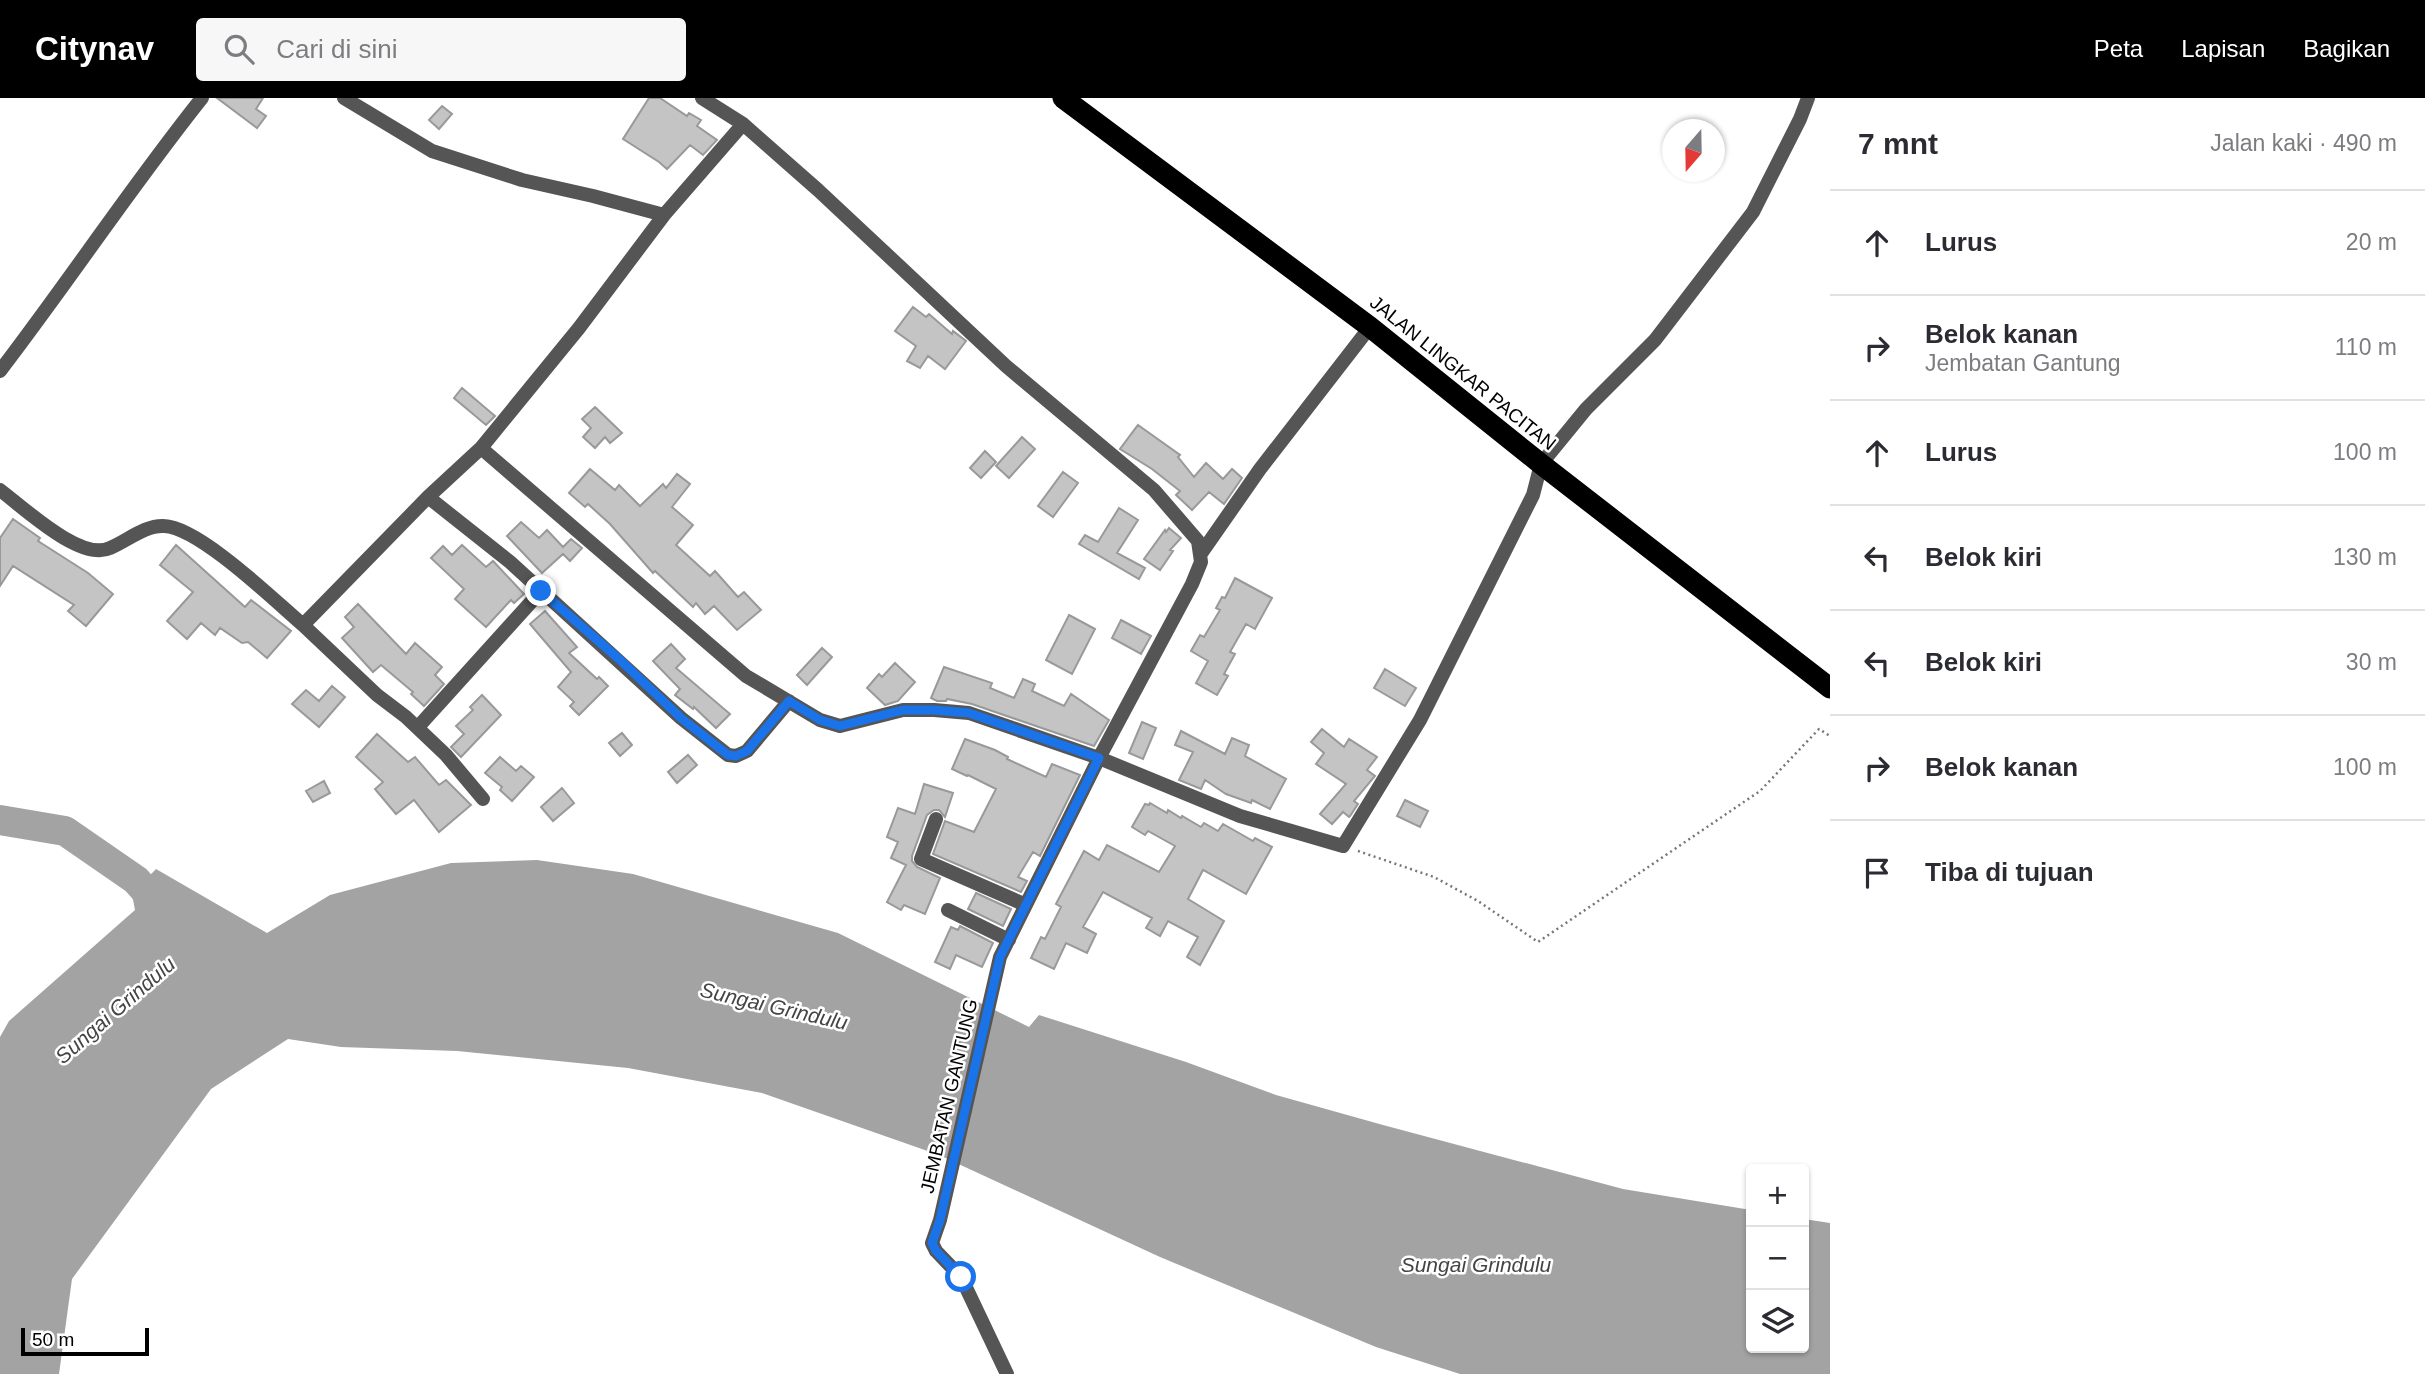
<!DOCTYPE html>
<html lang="id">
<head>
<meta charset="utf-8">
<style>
  body { margin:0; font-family:Arial,sans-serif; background:#f7f7f7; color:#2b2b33 }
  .controls { position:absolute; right:21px; bottom:21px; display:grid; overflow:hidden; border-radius:7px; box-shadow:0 2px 5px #0004 }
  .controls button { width:63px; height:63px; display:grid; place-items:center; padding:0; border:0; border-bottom:2px solid #e1e1e2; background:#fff; color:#2b2b33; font:35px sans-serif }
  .compass { position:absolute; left:1662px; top:21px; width:63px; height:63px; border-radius:50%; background:#fff; box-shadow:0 2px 5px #0004; rotate:200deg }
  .scale { position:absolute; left:21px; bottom:18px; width:128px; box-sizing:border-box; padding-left:7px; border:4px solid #000; border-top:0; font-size:19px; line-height:24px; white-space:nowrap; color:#000; -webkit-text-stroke:5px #fff; paint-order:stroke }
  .stop { position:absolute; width:21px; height:21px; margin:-16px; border:5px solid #1a73e8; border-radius:50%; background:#fff }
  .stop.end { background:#1a73e8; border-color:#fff; box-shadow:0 2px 7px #0008 }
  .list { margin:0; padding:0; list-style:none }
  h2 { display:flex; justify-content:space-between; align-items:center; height:91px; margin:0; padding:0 28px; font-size:30px }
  h2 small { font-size:23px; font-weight:400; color:#7c7c81 }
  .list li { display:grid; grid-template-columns:46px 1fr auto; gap:21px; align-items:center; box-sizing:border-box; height:105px; padding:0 28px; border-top:2px solid #e1e1e2 }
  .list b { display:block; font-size:26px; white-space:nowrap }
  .list p { margin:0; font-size:23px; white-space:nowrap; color:#7c7c81 }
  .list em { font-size:23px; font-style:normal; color:#7c7c81 }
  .icon { flex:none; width:38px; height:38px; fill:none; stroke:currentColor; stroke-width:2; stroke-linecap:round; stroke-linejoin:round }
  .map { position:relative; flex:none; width:1830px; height:1276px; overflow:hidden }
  header { display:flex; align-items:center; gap:42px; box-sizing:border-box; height:98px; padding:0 35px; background:#000; color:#fff }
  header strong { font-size:33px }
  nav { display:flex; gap:38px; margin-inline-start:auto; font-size:24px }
  .search { width:490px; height:63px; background:#f7f7f7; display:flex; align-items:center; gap:18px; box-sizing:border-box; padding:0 24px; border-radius:7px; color:#7c7c81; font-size:26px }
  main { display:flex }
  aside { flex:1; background:#fff }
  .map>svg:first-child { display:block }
  .water { fill:#a3a3a3 }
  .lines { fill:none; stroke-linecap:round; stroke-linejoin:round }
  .river { stroke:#a3a3a3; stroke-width:30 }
  .building { fill:#c4c4c4; stroke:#999; stroke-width:2 }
  .path { stroke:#777; stroke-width:2.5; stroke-dasharray:2 3.5; stroke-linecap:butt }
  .street { stroke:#555; stroke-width:14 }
  .highway { stroke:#000; stroke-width:21 }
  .route { stroke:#1a73e8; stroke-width:9 }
  .labels { text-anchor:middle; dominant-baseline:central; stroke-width:5; stroke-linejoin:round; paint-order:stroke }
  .street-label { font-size:19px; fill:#000; stroke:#fff }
  .water-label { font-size:21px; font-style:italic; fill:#444; stroke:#fff }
</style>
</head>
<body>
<header>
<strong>Citynav</strong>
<div class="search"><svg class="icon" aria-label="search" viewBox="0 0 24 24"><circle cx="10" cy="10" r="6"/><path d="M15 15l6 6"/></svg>Cari di sini</div>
<nav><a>Peta</a><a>Lapisan</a><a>Bagikan</a></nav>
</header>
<main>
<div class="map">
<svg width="1830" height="1276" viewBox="0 0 1830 1276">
  <rect width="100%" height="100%" fill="#fff"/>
  <!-- water -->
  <path class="water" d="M 537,762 L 633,776 L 838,835 L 1029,929 L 1039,917 L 1186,964 L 1276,997 L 1383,1027 L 1623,1091 L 1751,1112 L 1751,1250 L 1804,1250 L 1804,1121 L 1830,1125 L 1830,1276 L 1460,1276 L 1376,1249 L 1160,1159 L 939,1057 L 762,995 L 628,970 L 457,953 L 341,949 L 288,941 L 211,991 L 72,1181 L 59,1276 L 0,1276 L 0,939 L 9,923 L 135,812 L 132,796 L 156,771 L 267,835 L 330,797 L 451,765 Z"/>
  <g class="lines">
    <!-- river -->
    <path class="river" d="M 0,722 L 65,733 L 136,782 L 167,817"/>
  </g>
  <!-- building -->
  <path class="building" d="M 217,0 L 263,0 L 256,11 L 266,18 L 257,30 Z
    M 649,0 L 660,0 L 687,18 L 689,15 L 701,22 L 697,28 L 717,42 L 703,57 L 690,47 L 667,71 L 659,64 L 623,41 Z
    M 442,8 L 452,16 L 439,31 L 429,22 Z
    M 913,209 L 926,219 L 929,216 L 952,236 L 953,233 L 966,243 L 945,271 L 928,258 L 920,270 L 907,263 L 916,248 L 895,233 Z
    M 462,290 L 495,318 L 486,327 L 454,300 Z
    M 595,309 L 622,335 L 610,345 L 605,339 L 595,350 L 583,339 L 591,330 L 582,321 Z
    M 1138,327 L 1180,357 L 1178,359 L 1194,379 L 1206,365 L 1223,381 L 1232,371 L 1242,380 L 1224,406 L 1209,394 L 1192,412 L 1176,397 L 1180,393 L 1152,371 L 1120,351 Z
    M 1022,339 L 1035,351 L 1009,380 L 996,368 Z
    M 985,353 L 996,364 L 981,380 L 970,370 Z
    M 590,371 L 615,392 L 619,387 L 640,408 L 663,386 L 666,390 L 677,376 L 690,386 L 672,409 L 693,427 L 676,447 L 710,478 L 715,473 L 738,499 L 744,494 L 761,512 L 737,532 L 714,508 L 705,516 L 696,505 L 693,509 L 655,473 L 653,475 L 610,426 L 588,406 L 585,409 L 569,395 Z
    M 1063,374 L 1078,385 L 1053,419 L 1038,408 Z
    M 1119,410 L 1138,422 L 1117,455 L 1145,470 L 1139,481 L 1079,446 L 1085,437 L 1098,444 Z
    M 13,421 L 40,440 L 38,443 L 88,475 L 113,496 L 86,528 L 68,513 L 74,507 L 13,468 L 0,488 L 0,440 Z
    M 521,424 L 539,440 L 547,432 L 563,449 L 571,441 L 582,450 L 570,463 L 563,456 L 542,475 L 507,438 Z
    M 1169,430 L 1181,440 L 1170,452 L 1173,453 L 1160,472 L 1144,461 L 1165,432 L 1166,434 Z
    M 176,447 L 245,509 L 251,502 L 291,533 L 267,560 L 248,544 L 242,545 L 220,530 L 215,537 L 201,525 L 187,541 L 167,523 L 193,494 L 160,467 Z
    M 462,447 L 486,469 L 493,463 L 524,496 L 514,505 L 511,502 L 486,529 L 455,501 L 464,491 L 431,460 L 443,448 L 452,457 Z
    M 1235,480 L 1272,500 L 1255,531 L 1246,526 L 1230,554 L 1235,556 L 1224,576 L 1228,578 L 1217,597 L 1196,585 L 1208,563 L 1191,553 L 1200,537 L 1204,539 L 1220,512 L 1216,510 L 1222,499 L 1225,500 Z
    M 358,506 L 406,556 L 415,545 L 442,569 L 435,577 L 444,586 L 424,608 L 411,596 L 413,594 L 381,567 L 373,574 L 342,540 L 354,529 L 345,519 Z
    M 545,513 L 577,549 L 569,555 L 597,581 L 599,579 L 608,588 L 579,617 L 570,608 L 574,604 L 558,589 L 571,574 L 530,526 Z
    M 1069,517 L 1095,531 L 1072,576 L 1046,562 Z
    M 1121,522 L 1151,538 L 1141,556 L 1112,540 Z
    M 671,546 L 685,561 L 676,570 L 730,616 L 716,630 L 694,609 L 693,611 L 675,597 L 680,591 L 653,563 Z
    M 822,550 L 832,559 L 807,587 L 797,577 Z
    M 895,565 L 915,584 L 898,603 L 885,607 L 867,590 L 879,576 L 882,579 Z
    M 944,569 L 992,585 L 990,590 L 1014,600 L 1023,581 L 1035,586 L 1032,593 L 1064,608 L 1071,596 L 1109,622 L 1094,648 L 972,606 L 947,601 L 946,603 L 937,603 L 931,600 Z
    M 1385,571 L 1416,590 L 1405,608 L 1374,590 Z
    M 332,588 L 345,599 L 319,629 L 292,606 L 306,592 L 319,603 Z
    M 482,597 L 501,617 L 461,659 L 451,649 L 464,636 L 456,628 L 473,612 L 470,609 Z
    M 1142,624 L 1156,630 L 1143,661 L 1129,655 Z
    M 1322,631 L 1344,649 L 1349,641 L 1377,659 L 1367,672 L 1375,678 L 1354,703 L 1358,706 L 1350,718 L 1349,719 L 1343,714 L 1332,726 L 1320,716 L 1346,686 L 1316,666 L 1324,655 L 1311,644 Z
    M 1181,633 L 1225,656 L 1232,640 L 1249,647 L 1245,658 L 1286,681 L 1270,711 L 1252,702 L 1251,705 L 1226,696 L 1205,682 L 1201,691 L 1179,682 L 1193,654 L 1175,647 Z
    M 622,635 L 632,647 L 620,658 L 609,645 Z
    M 377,636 L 408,664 L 415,659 L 439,687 L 446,682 L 471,707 L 439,734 L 414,702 L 396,716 L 375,691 L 383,684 L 356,659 Z
    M 965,641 L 995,652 L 1008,659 L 1007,661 L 1046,679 L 1052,666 L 1080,677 L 1040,758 L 1033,754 L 1018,779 L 1027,783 L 1021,794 L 933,756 L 945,723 L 974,734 L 996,691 L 968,677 L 967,678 L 952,671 Z
    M 688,657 L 697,667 L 677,685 L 668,674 Z
    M 500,659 L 516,673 L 521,668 L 534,679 L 512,703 L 500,692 L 502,689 L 485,675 Z
    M 324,683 L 330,695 L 313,704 L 306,693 Z
    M 924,686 L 953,695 L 945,719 L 939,712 L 934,712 L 927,717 L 912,758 L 912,763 L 917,769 L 940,780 L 925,816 L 904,807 L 901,812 L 887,804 L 906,767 L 891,760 L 898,744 L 887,739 L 898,710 L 915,716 Z
    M 562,690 L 574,705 L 553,723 L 541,709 Z
    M 1405,702 L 1428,713 L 1420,729 L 1397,718 Z
    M 1150,705 L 1167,715 L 1168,712 L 1181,720 L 1182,718 L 1201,729 L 1204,725 L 1218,733 L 1223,726 L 1253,743 L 1255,740 L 1272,749 L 1246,796 L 1203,772 L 1188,801 L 1224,823 L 1200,867 L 1187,859 L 1198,839 L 1168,823 L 1160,838 L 1146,830 L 1152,820 L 1103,794 L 1083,829 L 1096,836 L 1087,855 L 1066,845 L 1054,871 L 1031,860 L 1041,839 L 1045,841 L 1061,809 L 1056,806 L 1084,753 L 1099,762 L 1107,747 L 1159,774 L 1175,748 L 1148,733 L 1145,737 L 1132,729 L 1145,706 L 1149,707 Z
    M 976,795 L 1011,811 L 1003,828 L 968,811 Z
    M 960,828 L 993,845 L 982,869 L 956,857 L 950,871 L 935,864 L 951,829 L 958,832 Z"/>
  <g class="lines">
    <!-- path -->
    <path class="path" d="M 1358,753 L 1434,779 L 1478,803 L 1538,844 L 1760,693 L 1819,631 L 1830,638"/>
    <!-- street -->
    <path class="street" d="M 344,0 L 432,53 L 522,82 L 593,98 L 664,117
      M 702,0 L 743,26 L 818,92 L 1006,268 L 1154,392 L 1198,443 L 1201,464 L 1192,486 L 1099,660 L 1000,859 L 940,1122 L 932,1145 L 936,1153 L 961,1179 L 1007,1276
      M 0,273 C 69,183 131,89 202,0
      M 481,350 L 579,230 L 664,117 L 743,26
      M 0,392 C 24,410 81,464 110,450 C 127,443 145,427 164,428 C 199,429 275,503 303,527 L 428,399 L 481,350 L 746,578 L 820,622 L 840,628 L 903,612 L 934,612 L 969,615 L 1099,660 L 1240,718 L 1343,748 L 1420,622 L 1533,397 L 1541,366 L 1586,311 L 1655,242 L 1753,114 L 1800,21 L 1808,0
      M 428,399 L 510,464 L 681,620 L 728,657 L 736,658 L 747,653 L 789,603
      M 1200,457 L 1260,371 L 1370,229
      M 303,527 L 377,597 L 406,619 L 446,657 L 483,701
      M 418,629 L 541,493
      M 936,721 L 921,761 L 1026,807
      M 948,812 L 1009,842"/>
    <!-- highway -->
    <path class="highway" d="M 1063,0 L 1370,229 L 1541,366 L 1830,590"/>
  </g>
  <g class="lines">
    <!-- route -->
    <path class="route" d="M 541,493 L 619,561 L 681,620 L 728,657 L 736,658 L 747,653 L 789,603 L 820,622 L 840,628 L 903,612 L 934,612 L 969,615 L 1099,660 L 1000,859 L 940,1122 L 932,1145 L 936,1153 L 961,1179"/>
  </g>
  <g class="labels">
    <!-- street labels -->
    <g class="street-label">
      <text transform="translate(1463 275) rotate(39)">JALAN LINGKAR PACITAN</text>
      <text transform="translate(949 998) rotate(-77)">JEMBATAN GANTUNG</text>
    </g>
    <!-- water labels -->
    <g class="water-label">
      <text transform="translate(774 908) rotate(13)">Sungai Grindulu</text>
      <text transform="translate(115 912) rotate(-41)">Sungai Grindulu</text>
      <text x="1476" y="1166">Sungai Grindulu</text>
    </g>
  </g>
</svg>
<div class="controls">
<button>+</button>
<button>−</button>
<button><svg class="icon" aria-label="layers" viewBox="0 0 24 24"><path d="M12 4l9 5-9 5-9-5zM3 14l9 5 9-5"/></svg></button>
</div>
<svg class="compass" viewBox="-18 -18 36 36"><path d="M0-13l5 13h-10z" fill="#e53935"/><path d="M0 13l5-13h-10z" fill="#7c7c81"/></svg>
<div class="scale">50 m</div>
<div class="stop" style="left:961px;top:1179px"></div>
<div class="stop end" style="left:541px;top:493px"></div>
</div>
<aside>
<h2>7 mnt<small>Jalan kaki · 490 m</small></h2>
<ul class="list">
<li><svg class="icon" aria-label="ahead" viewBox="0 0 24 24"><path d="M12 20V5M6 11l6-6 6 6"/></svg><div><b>Lurus</b></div><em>20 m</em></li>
<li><svg class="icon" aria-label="right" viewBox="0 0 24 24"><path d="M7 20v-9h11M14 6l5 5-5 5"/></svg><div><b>Belok kanan</b><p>Jembatan Gantung</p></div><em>110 m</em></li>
<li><svg class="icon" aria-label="ahead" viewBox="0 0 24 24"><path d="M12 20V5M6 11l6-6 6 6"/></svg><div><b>Lurus</b></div><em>100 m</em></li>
<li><svg class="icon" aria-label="left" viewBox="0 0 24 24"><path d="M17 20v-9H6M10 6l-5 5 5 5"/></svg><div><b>Belok kiri</b></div><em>130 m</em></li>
<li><svg class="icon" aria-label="left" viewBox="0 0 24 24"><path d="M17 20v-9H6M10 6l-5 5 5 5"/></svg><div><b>Belok kiri</b></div><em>30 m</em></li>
<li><svg class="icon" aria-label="right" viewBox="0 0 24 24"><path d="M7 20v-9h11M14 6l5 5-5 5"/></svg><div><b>Belok kanan</b></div><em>100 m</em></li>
<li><svg class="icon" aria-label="arrive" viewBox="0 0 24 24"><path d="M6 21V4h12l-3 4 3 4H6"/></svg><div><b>Tiba di tujuan</b></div></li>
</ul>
</aside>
</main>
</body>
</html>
